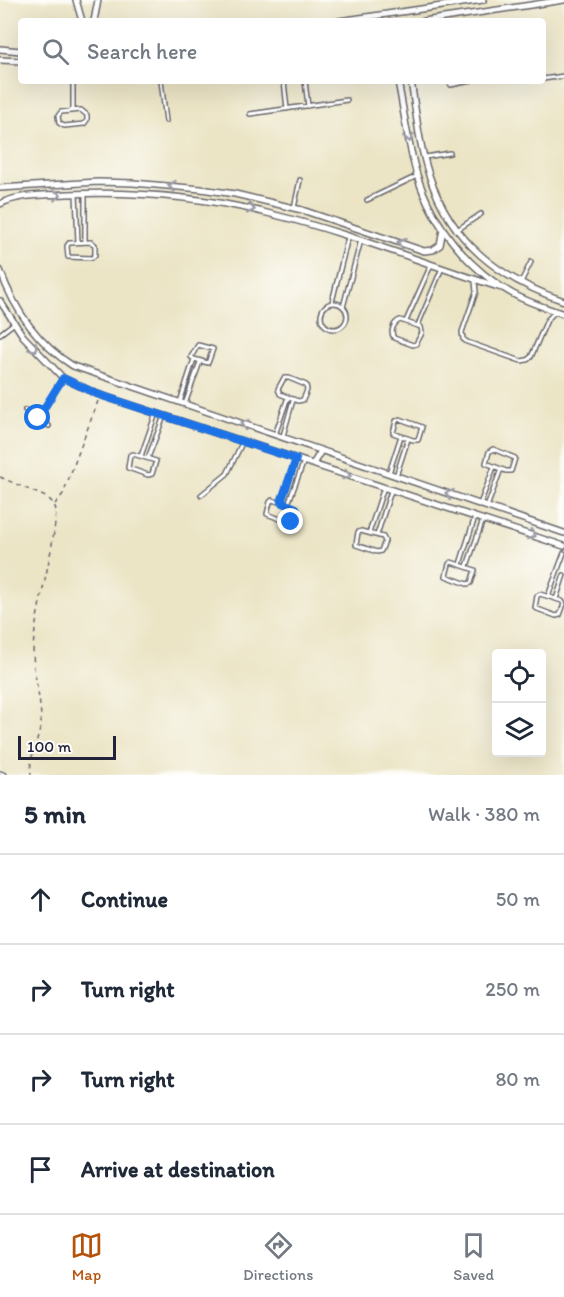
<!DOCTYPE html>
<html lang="en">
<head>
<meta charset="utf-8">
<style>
  body { margin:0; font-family:Itim,sans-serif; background:#f2f2f3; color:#1f2937 }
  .controls { position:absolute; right:18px; bottom:18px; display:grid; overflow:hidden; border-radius:6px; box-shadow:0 6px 24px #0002 }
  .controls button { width:54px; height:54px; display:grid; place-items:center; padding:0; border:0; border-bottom:2px solid #e0e1e3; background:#fff; color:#1f2937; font:30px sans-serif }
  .scale { position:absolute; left:18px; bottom:15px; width:98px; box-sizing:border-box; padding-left:6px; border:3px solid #22223b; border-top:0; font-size:16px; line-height:21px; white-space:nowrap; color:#22223b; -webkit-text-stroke:4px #fdfcf7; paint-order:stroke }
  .stop { position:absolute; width:18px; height:18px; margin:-14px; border:4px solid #1a73e8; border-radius:50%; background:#fff }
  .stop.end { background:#1a73e8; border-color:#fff; box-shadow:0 2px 6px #0008 }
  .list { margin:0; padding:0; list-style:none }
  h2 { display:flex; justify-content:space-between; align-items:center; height:78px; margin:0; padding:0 24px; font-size:26px }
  h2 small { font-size:20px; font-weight:400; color:#747a83 }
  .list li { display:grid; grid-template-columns:39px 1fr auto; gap:18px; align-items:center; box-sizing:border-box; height:90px; padding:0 24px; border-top:2px solid #e0e1e3 }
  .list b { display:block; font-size:22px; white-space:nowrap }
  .list em { font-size:20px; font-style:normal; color:#747a83 }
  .icon { flex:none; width:33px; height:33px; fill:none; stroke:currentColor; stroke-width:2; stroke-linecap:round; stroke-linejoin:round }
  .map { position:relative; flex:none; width:564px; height:775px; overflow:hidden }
  .search { position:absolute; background:#fff; box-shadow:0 6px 24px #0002; left:18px; right:18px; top:18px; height:66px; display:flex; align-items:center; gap:15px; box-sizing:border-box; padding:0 21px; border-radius:6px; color:#747a83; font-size:22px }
  .sheet { height:438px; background:#fff }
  nav { display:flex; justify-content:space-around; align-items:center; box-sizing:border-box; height:84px; border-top:2px solid #e0e1e3; background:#fff; font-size:16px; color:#747a83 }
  nav a { display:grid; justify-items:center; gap:3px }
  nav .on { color:#b45309 }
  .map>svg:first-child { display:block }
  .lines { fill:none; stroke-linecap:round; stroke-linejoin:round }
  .service-casing { stroke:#68666b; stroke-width:6 }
  .minor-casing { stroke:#68666b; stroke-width:8 }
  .path { stroke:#68666b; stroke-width:1.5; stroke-dasharray:4.5 4.5; stroke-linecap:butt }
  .service { stroke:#fff; stroke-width:3 }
  .minor { stroke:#fff; stroke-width:5 }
  .oneway { stroke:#9c9ca7 }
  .route { stroke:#1a73e8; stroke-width:8 }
</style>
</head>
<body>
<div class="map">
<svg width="564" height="775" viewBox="0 0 564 775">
  <rect width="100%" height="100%" fill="#fdfcf7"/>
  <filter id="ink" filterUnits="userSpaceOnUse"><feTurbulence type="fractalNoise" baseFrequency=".0167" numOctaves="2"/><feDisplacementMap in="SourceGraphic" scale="12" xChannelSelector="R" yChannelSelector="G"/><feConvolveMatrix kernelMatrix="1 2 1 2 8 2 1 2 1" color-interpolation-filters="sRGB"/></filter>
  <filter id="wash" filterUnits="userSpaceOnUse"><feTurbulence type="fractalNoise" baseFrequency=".008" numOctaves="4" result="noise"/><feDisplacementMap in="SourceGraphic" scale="24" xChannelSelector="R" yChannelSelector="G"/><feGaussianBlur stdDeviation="1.35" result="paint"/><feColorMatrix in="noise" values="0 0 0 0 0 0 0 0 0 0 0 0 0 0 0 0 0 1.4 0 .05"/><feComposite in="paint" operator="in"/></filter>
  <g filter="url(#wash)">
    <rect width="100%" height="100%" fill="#ebe4c5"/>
  </g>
  <g filter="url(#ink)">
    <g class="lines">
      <!-- service casing -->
      <g class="service-casing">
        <path id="service" d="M 543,79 L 564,76
          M 73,81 L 73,110
          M 161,81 L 166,121
          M 284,81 L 287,109
          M 305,81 L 308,106
          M 448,81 L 451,85 L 470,81
          M 81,110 L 87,115 L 87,120 L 84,124 L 64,126 L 59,123 L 58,116 L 61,112 Z
          M 250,114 L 347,100
          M 425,157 L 450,153
          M 76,194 L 78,242
          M 85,194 L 85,242
          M 367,200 L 417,176
          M 294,208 L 300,180
          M 457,230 L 481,214
          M 91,242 L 95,245 L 95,255 L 92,258 L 68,257 L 67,246 L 69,243 Z
          M 475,281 L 476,292 L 462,332 L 463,339 L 467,342 L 521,361 L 527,360 L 531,357 L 547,320 L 556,311
          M 521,282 L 531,262
          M 332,302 L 348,237
          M321 316a13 13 0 1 1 26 0a13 13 0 1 1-26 0Z
          M 343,307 L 361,240
          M 400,320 L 421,327 L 422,333 L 416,344 L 413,345 L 394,338 C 390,332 393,323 400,320 Z
          M 406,321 L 431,265
          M 418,325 L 442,268
          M 0,334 L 13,324
          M 284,378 L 289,378 L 306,385 L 307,390 L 303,400 L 298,401 L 280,394 L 278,389 Z
          M 180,402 L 194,359 L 191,357 L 198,345 L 213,349 L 208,363 L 194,359
          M 185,404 L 200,362
          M 25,410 L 49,426
          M 37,419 L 63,378
          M 400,419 L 422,427 L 418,440 L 413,440 L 393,433 L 396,421 Z
          M 275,435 L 288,397
          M 283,436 L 293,400
          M 493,449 L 515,458 L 511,471 L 506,471 L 486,463 L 489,452 Z
          M 133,454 L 156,461 L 152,474 L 148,475 L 128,468 L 130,455 Z
          M 141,456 L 156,413
          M 148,458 L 164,416
          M 389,473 L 401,436
          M 396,476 L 408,439
          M 201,495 L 227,474 L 243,441
          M 272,500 L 295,507 L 296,510 L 292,521 L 288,522 L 267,514 L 270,502 Z
          M 281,502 L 296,459
          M 288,504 L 304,461
          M 480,504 L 494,467
          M 487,507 L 501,469
          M 361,531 L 383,537 L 385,541 L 381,551 L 377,552 L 356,545 L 358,532 Z
          M 369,533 L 384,487
          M 377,535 L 391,491
          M 451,562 L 475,570 L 471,583 L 467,584 L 446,576 L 449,564 Z
          M 460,564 L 475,517
          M 467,566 L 483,520
          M 540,594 L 562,601 L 564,604 L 560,615 L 556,616 L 535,608 L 537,596 Z
          M 548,596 L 564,553
          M 556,599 L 564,575
          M 0,773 L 5,775"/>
      </g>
      <!-- minor casing -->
      <g class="minor-casing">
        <path id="minor" d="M 76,0 L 82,21
          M 94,21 L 98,0
          M 339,21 L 483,0
          M 424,21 L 564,0
          M 0,49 L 21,51
          M 0,60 L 21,61
          M 398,81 C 404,112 408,145 417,175 C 432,224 468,269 513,294 C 529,303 547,308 564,314
          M 411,81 C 416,112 419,145 429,175 C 451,243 500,279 564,301
          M 0,188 L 98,182 L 133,183 L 201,189 L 235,194 L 302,210 L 424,251 L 433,250 L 440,245 L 443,229
          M 0,204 C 19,194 46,195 67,194 C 135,191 205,197 271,214 C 350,233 425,264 502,288
          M 0,270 C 14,309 38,344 73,366 L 564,533
          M 0,301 L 23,336 L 63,378 L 97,394 L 564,546
          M 313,464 L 321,451"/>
      </g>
      <!-- path -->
      <path class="path" d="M 0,477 L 48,498 L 54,504 L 56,510 C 54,552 39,596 34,638 C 30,667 41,694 41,721 C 40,740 28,756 31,775
        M 55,504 L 63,494 L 98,401"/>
      <!-- service -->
      <use href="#service" class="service"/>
      <!-- minor -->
      <use href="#minor" class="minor"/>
    </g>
    <!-- one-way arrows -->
    <defs><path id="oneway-chevron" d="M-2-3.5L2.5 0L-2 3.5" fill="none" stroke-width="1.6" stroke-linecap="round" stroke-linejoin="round" transform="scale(1.5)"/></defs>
    <g class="oneway">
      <use href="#oneway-chevron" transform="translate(409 138) rotate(79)"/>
      <use href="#oneway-chevron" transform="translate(172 186) rotate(-174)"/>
      <use href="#oneway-chevron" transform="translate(57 195) rotate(-3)"/>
      <use href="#oneway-chevron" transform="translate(251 209) rotate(12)"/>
      <use href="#oneway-chevron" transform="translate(401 243) rotate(-161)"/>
      <use href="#oneway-chevron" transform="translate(34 348) rotate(46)"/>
      <use href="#oneway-chevron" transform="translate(244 424) rotate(-161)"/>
      <use href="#oneway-chevron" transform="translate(347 475) rotate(18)"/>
      <use href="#oneway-chevron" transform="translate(449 494) rotate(-161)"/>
      <use href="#oneway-chevron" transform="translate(532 535) rotate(18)"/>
    </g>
  </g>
  <g class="lines" filter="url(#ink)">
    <!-- route -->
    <path class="route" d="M 38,418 L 63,378 L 97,394 L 296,459 L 281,502 L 296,508 L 291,522"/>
  </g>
</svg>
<div class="controls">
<button><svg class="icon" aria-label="locate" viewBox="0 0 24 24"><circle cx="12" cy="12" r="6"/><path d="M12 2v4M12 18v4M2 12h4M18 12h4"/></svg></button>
<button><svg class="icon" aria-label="layers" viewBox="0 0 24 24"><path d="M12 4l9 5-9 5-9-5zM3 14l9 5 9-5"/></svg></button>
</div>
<div class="scale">100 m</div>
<div class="stop" style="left:38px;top:418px"></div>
<div class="stop end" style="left:291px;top:522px"></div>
<div class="search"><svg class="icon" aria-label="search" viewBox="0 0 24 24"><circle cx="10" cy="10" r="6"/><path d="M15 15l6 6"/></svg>Search here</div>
</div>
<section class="sheet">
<h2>5 min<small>Walk · 380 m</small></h2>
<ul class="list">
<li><svg class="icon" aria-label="ahead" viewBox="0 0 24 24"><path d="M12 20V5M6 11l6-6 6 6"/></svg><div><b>Continue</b></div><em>50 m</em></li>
<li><svg class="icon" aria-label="right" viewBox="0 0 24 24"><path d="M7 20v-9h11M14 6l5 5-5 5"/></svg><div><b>Turn right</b></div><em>250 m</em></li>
<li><svg class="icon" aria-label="right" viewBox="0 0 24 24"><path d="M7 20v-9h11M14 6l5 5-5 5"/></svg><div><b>Turn right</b></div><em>80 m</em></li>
<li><svg class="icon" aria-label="arrive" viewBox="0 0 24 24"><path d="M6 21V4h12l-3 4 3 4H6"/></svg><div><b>Arrive at destination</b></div></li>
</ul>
</section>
<nav>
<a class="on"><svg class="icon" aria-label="map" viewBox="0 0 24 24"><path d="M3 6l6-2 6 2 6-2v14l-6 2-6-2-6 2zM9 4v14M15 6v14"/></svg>Map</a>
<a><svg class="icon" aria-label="directions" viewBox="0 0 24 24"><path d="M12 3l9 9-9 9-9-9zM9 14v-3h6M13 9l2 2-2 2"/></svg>Directions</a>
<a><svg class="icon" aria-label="saved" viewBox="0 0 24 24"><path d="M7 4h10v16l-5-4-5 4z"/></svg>Saved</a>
</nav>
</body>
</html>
